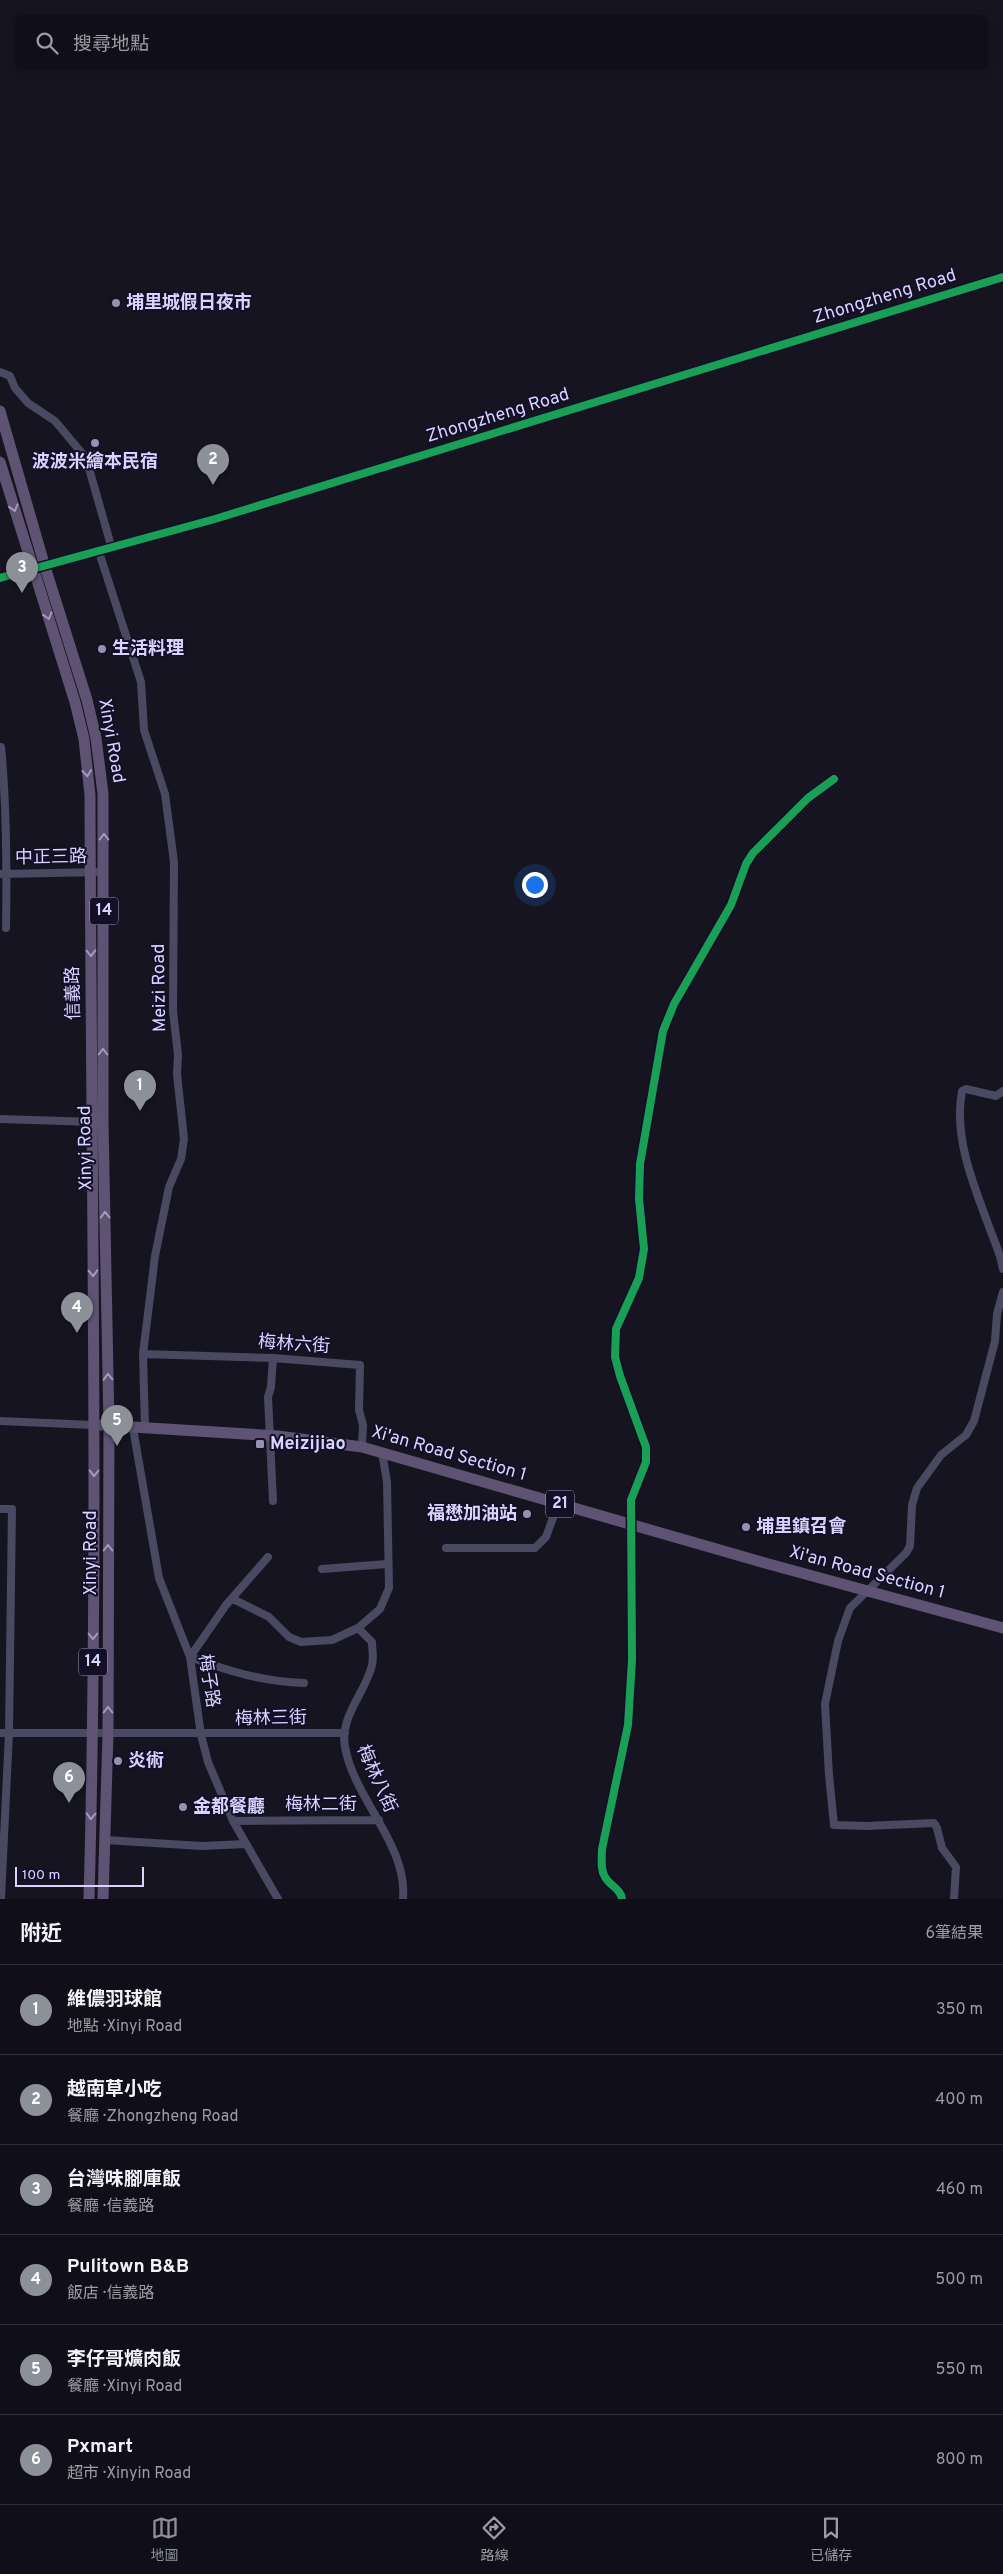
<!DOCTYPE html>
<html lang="zh-TW">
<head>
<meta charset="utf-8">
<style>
  body { margin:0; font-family:Overpass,"Noto Sans TC",sans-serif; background:#191822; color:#f1f3f6 }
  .scale { position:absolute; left:15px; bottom:12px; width:129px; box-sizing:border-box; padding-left:5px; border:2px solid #d9d4ff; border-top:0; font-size:14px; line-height:18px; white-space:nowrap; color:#d9d4ff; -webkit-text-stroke:4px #130f26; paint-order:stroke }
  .you { position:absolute; left:534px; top:884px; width:18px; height:18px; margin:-12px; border:4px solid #fff; border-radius:50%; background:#1a73e8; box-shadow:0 0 0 8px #1a73e833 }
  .badge { display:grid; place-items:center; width:32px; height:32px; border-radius:50%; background:#8c9099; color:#fff; font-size:16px; font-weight:700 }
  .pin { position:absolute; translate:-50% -41px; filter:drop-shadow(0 1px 2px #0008) }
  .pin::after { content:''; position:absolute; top:26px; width:18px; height:15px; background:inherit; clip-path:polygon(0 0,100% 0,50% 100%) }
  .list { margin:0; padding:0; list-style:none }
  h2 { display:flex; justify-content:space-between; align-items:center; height:65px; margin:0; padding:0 20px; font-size:21px }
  h2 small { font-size:16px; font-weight:400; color:#9c9ca2 }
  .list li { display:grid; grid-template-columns:32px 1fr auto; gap:15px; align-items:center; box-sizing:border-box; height:90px; padding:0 20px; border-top:1px solid #302f38 }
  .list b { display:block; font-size:19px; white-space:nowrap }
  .list p { margin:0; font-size:16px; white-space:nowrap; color:#9c9ca2 }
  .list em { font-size:16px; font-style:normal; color:#9c9ca2 }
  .icon { flex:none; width:28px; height:28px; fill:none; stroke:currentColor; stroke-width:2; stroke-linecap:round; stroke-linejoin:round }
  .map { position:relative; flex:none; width:1003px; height:1899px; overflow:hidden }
  .search { position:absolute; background:#100f19; box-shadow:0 2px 8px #0003; left:15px; right:15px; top:15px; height:55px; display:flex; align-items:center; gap:12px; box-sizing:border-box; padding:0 18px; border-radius:8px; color:#9c9ca2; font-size:19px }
  .sheet { height:605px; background:#100f19 }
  nav { display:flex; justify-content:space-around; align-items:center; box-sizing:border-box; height:70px; border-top:1px solid #302f38; background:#100f19; font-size:14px; color:#9c9ca2 }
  nav a { display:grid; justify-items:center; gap:2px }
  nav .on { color:#8c9099 }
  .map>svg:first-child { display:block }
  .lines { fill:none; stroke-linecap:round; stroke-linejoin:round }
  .street { stroke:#4a4962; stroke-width:8 }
  .secondary { stroke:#575674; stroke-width:10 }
  .primary { stroke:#5e5373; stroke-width:11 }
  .cycleway-casing { stroke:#130f26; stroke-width:11 }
  .cycleway { stroke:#1a9f57; stroke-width:8 }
  .oneway { stroke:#a29ac0 }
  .poi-dot { fill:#9591b1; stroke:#130f26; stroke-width:2 }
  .labels { text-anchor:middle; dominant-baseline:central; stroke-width:4; stroke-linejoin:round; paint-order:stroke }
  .shield { fill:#130f26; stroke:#9e99be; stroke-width:1 }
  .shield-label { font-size:16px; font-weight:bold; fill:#d9d4ff }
  .street-label { font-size:18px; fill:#d9d4ff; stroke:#130f26 }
  .poi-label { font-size:18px; font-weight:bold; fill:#d9d4ff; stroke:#130f26; text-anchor:start }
</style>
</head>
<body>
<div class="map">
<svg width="1003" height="1899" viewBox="0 0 1003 1899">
  <rect width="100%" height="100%" fill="#161421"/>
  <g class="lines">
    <!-- street -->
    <path class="street" d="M 0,372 L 10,376 L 15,388 L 28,403 L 55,421 L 86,458 L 112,549
      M 99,552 L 141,682 L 144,730 L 165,794 L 174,862 L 173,1011 L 178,1055 L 177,1074 L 184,1139 L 181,1159 L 169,1187 L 155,1256 L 143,1354 L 145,1428
      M 1,747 C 7,808 7,868 6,928
      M 0,874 L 104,872
      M 1003,1091 L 996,1096 L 966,1089 L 962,1091 C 953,1139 975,1188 991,1232 C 996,1245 1001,1256 1003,1269
      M 0,1119 L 95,1122
      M 143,1354 L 273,1358 L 360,1365 L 359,1410 L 363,1425 L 362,1447
      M 273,1358 L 271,1387 L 268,1397 L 273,1501
      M 0,1421 L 94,1425
      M 133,1428 L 159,1578 L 190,1657 L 201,1735 L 208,1762 L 233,1821 L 278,1899
      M 382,1452 L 387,1482 L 389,1588 L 380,1609 L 358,1628 L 372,1642 C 372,1649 374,1657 372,1665 C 366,1692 339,1717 345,1747 C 354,1799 408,1845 403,1899
      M 0,1509 L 12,1509 L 9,1733 L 1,1899
      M 446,1548 L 535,1548 L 546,1537 L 558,1504
      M 268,1557 L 226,1605 L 190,1657 C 228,1671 264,1682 304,1683
      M 322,1569 L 387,1564
      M 233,1599 L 269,1617 L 289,1637 L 301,1642 L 332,1640 L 358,1628
      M 0,1733 L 345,1733
      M 233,1821 L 379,1820
      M 105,1840 L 202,1846 L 245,1844
      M 622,1899 C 621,1889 610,1886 605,1877 C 600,1869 602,1858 602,1849 L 628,1725 L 632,1660 L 631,1500 L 646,1462 L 646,1447 L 620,1376 L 615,1357 L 616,1329 L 639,1278 L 644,1249 L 639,1199 L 640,1164 L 663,1031 L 674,1004 L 731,905 L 746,864 L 753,853 L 808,798 L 834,779
      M 954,1899 L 956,1867 L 942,1848 L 937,1828 L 934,1823 L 866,1826 L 834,1825 L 829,1775 L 825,1704 L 838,1641 L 850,1608 L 906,1553 L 910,1546 L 912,1505 L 917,1488 L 941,1455 L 966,1435 L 974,1421 L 995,1341 L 997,1314 L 1003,1292"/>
    <!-- secondary -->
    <path class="secondary" d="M 0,578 L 215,519 L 1003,277"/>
    <!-- primary -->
    <path class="primary" d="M 0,411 L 45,567 L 87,700 L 96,738 L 103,794 L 103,1122 L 109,1426 L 108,1733 L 103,1899
      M 0,462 L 75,702 L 84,739 L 90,795 C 91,1163 99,1531 89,1899
      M 101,1425 L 278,1436 L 362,1447 L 765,1563 L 1003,1628"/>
    <!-- cycleway casing -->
    <g class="cycleway-casing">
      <path id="cycleway" d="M 0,578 L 215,519 L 1003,277
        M 622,1899 C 621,1889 610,1886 605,1877 C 600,1869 602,1858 602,1849 L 628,1725 L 632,1660 L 631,1500 L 646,1462 L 646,1447 L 620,1376 L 615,1357 L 616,1329 L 639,1278 L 644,1249 L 639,1199 L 640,1164 L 663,1031 L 674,1004 L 731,905 L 746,864 L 753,853 L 808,798 L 834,779"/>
    </g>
    <!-- cycleway -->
    <use href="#cycleway" class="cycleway"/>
  </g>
  <!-- one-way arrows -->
  <defs><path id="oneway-chevron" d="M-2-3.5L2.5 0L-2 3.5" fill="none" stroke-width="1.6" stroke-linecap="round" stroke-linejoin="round" transform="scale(1.25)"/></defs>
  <g class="oneway">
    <use href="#oneway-chevron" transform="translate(14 508) rotate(73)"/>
    <use href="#oneway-chevron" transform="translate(48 616) rotate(73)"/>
    <use href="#oneway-chevron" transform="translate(87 773) rotate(84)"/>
    <use href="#oneway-chevron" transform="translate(104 837) rotate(-90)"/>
    <use href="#oneway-chevron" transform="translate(91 953) rotate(89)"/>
    <use href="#oneway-chevron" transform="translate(103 1052) rotate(-90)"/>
    <use href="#oneway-chevron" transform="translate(105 1215) rotate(-91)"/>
    <use href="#oneway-chevron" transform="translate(93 1273) rotate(89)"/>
    <use href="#oneway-chevron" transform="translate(108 1377) rotate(-91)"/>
    <use href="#oneway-chevron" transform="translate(94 1473) rotate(91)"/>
    <use href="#oneway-chevron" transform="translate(108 1548) rotate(-90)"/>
    <use href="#oneway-chevron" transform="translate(93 1636) rotate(90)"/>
    <use href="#oneway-chevron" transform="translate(108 1710) rotate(-90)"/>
    <use href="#oneway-chevron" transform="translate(91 1816) rotate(92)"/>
  </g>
  <!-- markers -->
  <g class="poi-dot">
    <circle cx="116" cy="303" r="5"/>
    <circle cx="95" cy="443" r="5"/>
    <circle cx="102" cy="649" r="5"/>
    <rect x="255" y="1439" width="10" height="10" rx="2.5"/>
    <circle cx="527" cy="1514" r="5"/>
    <circle cx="746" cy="1527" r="5"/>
    <circle cx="118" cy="1761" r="5"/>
    <circle cx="183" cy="1807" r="5"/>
  </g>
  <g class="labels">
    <!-- shield labels -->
    <g class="shield">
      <rect x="90" y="897.5" width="28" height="27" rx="4"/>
      <rect x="546" y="1490.5" width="28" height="27" rx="4"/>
      <rect x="79" y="1648.5" width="28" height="27" rx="4"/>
    </g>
    <g class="shield-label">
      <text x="104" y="911">14</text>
      <text x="560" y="1504">21</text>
      <text x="93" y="1662">14</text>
    </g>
    <!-- street labels -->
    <g class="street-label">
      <text transform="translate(885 297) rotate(-17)">Zhongzheng Road</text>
      <text transform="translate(498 416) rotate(-17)">Zhongzheng Road</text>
      <text transform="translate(111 741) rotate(80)">Xinyi Road</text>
      <text transform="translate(51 858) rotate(-1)">中正三路</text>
      <text transform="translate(160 988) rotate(-91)">Meizi Road</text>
      <text transform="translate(74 993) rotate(-91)">信義路</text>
      <text transform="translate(86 1148) rotate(-91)">Xinyi Road</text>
      <text transform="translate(294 1345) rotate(4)">梅林六街</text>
      <text transform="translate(449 1454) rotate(16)">Xi'an Road Section 1</text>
      <text transform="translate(91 1553) rotate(-90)">Xinyi Road</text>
      <text transform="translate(867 1573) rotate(15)">Xi'an Road Section 1</text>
      <text transform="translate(208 1681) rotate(81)">梅子路</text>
      <text transform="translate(271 1719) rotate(-1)">梅林三街</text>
      <text transform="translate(376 1779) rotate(66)">梅林八街</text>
      <text x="321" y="1805">梅林二街</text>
    </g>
    <!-- poi labels -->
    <g class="poi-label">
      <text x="126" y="303">埔里城假日夜市</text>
      <text x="95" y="462" text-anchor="middle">波波米繪本民宿</text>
      <text x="112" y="649">生活料理</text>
      <text x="270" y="1444">Meizijiao</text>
      <text x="517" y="1514" text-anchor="end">福懋加油站</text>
      <text x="756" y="1527">埔里鎮召會</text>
      <text x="128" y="1761">炎術</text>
      <text x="193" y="1807">金都餐廳</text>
    </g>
  </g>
</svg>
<div class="scale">100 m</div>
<div class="you"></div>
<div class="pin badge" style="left:140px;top:1111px">1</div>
<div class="pin badge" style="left:213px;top:485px">2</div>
<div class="pin badge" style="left:22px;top:593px">3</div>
<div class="pin badge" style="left:77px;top:1333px">4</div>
<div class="pin badge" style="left:117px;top:1446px">5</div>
<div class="pin badge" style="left:69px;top:1803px">6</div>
<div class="search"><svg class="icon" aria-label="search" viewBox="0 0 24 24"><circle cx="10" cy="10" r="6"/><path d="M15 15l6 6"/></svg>搜尋地點</div>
</div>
<section class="sheet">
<h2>附近<small>6筆結果</small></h2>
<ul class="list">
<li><span class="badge">1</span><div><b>維儂羽球館</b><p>地點 · Xinyi Road</p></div><em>350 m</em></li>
<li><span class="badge">2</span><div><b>越南草小吃</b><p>餐廳 · Zhongzheng Road</p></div><em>400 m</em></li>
<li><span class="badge">3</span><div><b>台灣味腳庫飯</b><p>餐廳 · 信義路</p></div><em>460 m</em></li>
<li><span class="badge">4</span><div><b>Pulitown B&amp;B</b><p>飯店 · 信義路</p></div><em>500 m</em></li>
<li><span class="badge">5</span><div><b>李仔哥爌肉飯</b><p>餐廳 · Xinyi Road</p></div><em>550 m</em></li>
<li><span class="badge">6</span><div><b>Pxmart</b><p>超市 · Xinyin Road</p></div><em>800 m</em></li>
</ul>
</section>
<nav>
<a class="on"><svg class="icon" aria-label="map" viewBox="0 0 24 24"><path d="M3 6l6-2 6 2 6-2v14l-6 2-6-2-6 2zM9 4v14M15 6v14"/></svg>地圖</a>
<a><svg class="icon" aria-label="directions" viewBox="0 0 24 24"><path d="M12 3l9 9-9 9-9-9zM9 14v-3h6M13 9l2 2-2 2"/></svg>路線</a>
<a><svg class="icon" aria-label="saved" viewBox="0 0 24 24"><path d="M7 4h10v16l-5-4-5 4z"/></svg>已儲存</a>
</nav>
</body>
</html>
